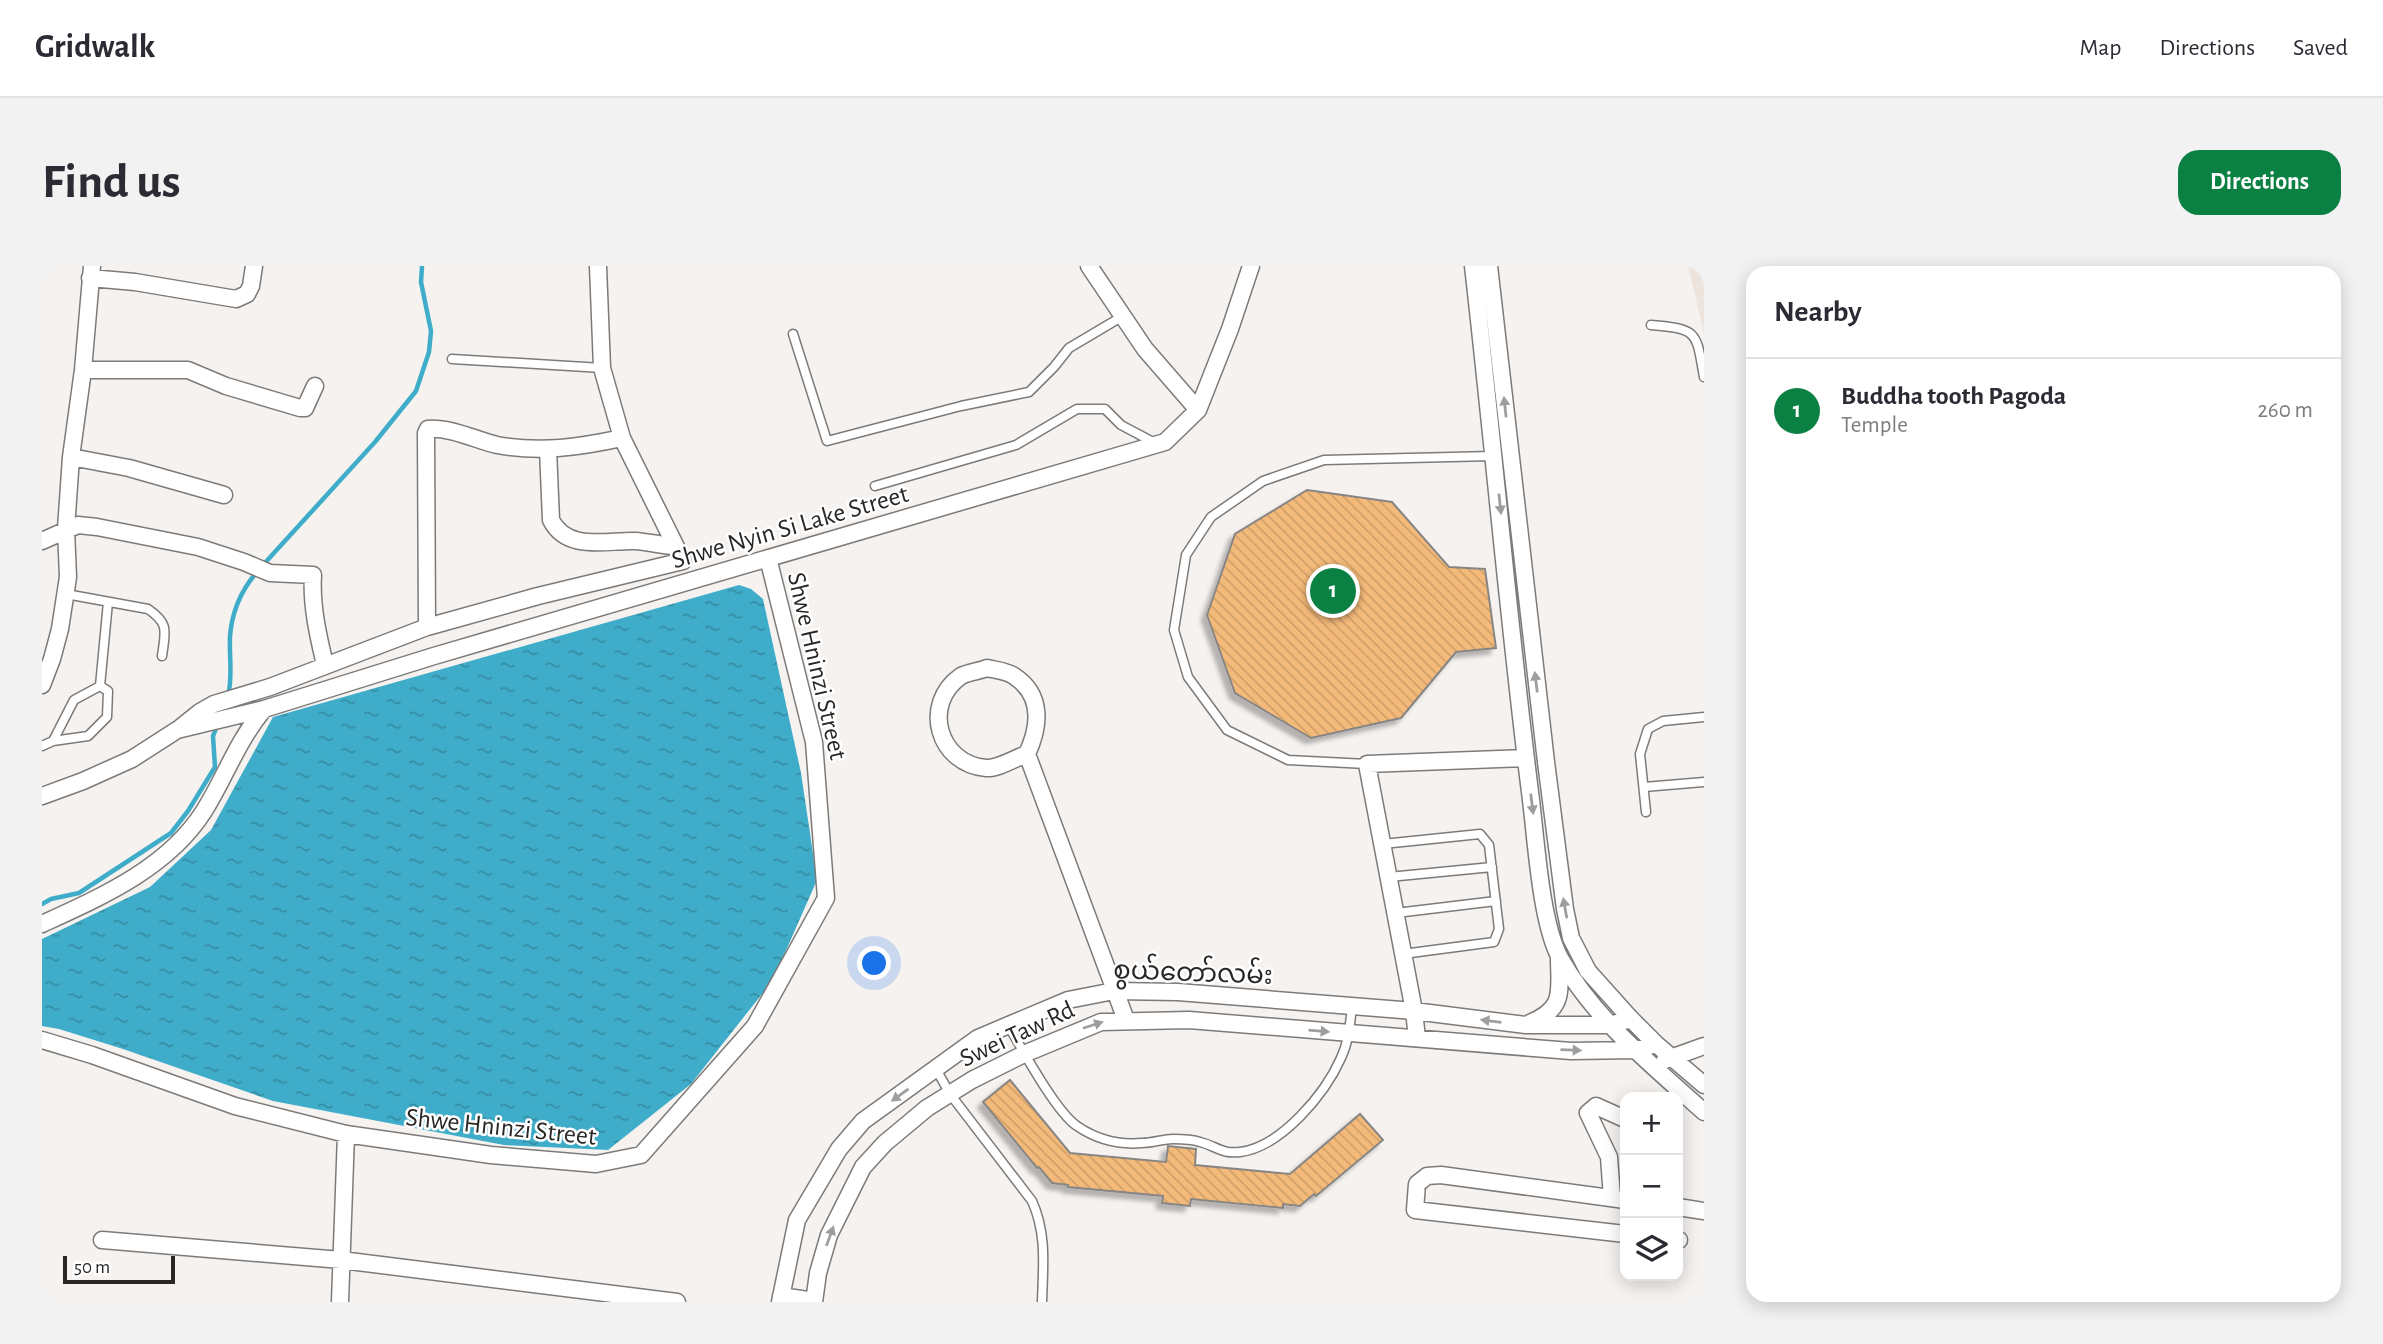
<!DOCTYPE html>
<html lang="en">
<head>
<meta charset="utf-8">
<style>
  body { margin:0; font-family:"Alegreya Sans","Noto Sans Myanmar",sans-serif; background:#f2f2f3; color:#2b2b33 }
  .controls { position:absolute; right:21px; bottom:21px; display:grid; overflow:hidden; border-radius:14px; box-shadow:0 4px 18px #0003 }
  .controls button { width:63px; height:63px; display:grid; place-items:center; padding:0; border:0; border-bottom:2px solid #e1e1e2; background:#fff; color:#2b2b33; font:35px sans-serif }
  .scale { position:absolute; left:21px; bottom:18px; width:112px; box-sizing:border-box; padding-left:7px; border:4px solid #282726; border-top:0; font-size:19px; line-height:24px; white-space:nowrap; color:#282726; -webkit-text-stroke:5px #fff; paint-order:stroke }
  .you { position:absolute; left:833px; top:698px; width:24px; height:24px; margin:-18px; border:5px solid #fff; border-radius:50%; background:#1a73e8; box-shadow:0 0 0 10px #1a73e833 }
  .badge { display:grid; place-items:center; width:46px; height:46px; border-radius:50%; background:#0b8043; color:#fff; font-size:23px; font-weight:700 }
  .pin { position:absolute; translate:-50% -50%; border:4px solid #fff; box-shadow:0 2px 7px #0006 }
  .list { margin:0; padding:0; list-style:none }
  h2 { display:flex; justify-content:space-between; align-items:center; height:91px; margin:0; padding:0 28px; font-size:30px }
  h2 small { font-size:23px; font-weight:400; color:#7c7c81 }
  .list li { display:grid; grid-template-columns:46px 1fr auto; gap:21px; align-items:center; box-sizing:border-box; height:105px; padding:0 28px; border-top:2px solid #e1e1e2 }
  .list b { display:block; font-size:26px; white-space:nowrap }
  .list p { margin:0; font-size:23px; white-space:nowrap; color:#7c7c81 }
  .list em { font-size:23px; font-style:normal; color:#7c7c81 }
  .icon { flex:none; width:38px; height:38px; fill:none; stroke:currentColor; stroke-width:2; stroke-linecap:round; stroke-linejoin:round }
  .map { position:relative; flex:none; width:1662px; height:1036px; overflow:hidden; border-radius:21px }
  header { display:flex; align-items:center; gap:42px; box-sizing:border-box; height:98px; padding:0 35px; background:#fff; border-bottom:2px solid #e1e1e2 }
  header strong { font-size:33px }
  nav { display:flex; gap:38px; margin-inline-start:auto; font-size:24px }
  .intro { display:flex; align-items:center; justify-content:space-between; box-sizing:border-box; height:168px; padding:0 42px }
  h1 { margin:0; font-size:49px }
  .button { padding:18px 32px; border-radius:21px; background:#0b8043; color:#fff; font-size:24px; font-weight:700 }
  main { display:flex; gap:42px; padding:0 42px }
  aside { flex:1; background:#fff; border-radius:21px; box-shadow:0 4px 18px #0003 }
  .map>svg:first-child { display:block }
  .built { fill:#ede5dd }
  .water { fill:url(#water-ripples) }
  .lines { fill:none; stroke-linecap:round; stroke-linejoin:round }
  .stream { stroke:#3fadc9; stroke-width:4.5 }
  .building { fill:url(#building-back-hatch); stroke:#888684; stroke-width:2; filter:url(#shadow) }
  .lane-casing { stroke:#7d7b79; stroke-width:11 }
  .street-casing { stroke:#7d7b79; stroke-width:19 }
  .lane { stroke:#fff; stroke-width:8 }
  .street { stroke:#fff; stroke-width:16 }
  .oneway { fill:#9e9e9d }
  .labels { text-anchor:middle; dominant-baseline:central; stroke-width:5; stroke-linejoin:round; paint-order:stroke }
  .street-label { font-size:26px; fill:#282726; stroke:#fff }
</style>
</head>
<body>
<header>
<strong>Gridwalk</strong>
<nav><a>Map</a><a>Directions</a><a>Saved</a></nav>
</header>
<div class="intro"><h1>Find us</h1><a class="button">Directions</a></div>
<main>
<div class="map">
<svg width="1662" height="1036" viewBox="0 0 1662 1036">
  <defs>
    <pattern id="water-ripples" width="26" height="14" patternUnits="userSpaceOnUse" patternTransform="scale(1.75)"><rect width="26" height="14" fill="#3fadc9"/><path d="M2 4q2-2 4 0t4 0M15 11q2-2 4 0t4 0" fill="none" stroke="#358da3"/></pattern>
    <pattern id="building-back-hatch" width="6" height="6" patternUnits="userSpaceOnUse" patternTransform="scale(1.75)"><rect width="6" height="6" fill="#f4ba7a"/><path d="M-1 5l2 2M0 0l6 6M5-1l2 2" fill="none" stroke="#d1a069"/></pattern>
    <filter id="shadow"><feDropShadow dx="-5.5" dy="5.5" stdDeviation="2" flood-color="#0004"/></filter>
  </defs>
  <rect width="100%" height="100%" fill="#f5f2f0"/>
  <!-- built -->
  <path class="built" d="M 1646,0 L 1662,0 L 1662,67 Z"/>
  <!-- water -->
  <path class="water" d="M 697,319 L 709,323 L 721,333 L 759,507 L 775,614 L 731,714 L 649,818 L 566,884 L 462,879 L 231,835 L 81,783 L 17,763 L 0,760 L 0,673 L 108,621 L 169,564 L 231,451 Z"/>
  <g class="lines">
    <!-- stream -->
    <path class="stream" d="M 221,299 L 333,176 L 374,125 L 387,86 L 389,65 L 379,16 L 380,0
      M 186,430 C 191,411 187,390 188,370 C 190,346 200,323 215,306
      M 0,638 L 9,633 L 37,627 L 129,567 L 146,545 L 173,501 L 171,470 L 176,458"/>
  </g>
  <!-- building -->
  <path class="building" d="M 1265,224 L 1350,236 L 1407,301 L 1443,303 L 1454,382 L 1414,386 L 1359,452 L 1269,472 L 1193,427 L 1165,349 L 1193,268 Z
    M 968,814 L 1028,887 L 1124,896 L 1126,880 L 1154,883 L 1153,899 L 1248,908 L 1318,848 L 1341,874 L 1274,930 L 1272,928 L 1258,940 L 1241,938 L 1241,942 L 1149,933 L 1148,940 L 1120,937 L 1121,930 L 1026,921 L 1026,919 L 1010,917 L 997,901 L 995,902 L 941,836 Z"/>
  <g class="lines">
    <!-- lane casing -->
    <g class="lane-casing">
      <path id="lane" d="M 1609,59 C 1657,63 1654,66 1662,111
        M 751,68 L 785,175 L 919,140 L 987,126 L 1012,101 L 1027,82 L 1081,50
        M 410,93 L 560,102
        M 833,220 L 974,179 L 1035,143 L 1063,143 L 1079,159 L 1113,177
        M 24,328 L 106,343 C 128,358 123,366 120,390
        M 11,475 L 46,470 L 65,451 L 66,425 L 58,420
        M 0,480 L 11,475 L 32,434 L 58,420 L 66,336
        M 1325,498 L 1246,494 L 1185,464 L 1146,411 L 1132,364 L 1144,289 L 1169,251 L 1221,215 L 1282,194 L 1451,190
        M 1602,521 L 1662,516
        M 1604,546 L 1598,488 L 1606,463 L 1621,455 L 1662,451
        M 1341,578 L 1438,568 L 1447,579 L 1457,663 L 1452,676 L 1361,688
        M 1347,611 L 1450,601
        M 1354,647 L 1454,635
        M 966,759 C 980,783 1014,846 1035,860 C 1054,873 1077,879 1100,877 C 1111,877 1121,873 1131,873 C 1140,873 1149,873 1158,876 C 1174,880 1179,888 1198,886 C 1239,881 1283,828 1299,792 C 1307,775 1308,758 1310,740
        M 894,803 L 908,828 L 990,935 C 1005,968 1001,1000 1000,1036"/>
    </g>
    <!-- street casing -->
    <g class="street-casing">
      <path id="street" d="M 1047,0 L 1103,83 L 1156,144
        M 1431,0 C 1451,175 1466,351 1488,526 C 1494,570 1498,655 1518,692 C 1553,754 1610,799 1662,846
        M 1447,0 L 1504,496 L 1523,643 L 1529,672 L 1546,705 L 1589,753 L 1614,778 L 1662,819
        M 48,12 L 93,16 L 194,33 L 205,28 L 209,20 L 212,0
        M 41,104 L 146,104 L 184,120 L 258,142 L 263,142 L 273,120
        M 506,183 L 509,254 C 525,286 565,274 593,275 C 606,276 619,279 632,280
        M 29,191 L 87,202 L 182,229
        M 0,275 L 36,259 L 55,261 L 156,281 L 202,296 L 228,307 L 271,309 C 269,339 276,369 283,399
        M 385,361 L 384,167 L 386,163 C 408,161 434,174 455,179 C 499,187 538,181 580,172
        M 945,402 C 953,404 965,405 972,410 C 1001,429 998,460 985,488 C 973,492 956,503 944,502 C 896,498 879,438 919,410 C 926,406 938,405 945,402 Z
        M 0,419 L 10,393 L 18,363 L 26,311 L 24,263 L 29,191 L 41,104 L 50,0
        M 138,462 L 158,446 L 172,438 L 228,421 L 385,361 L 496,330 L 641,295 L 580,172 L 560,102 L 556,0
        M 985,488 L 1084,754
        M 0,530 L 41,515 L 90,493 L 135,464 L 222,443 L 392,390 L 1123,176 L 1156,144 L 1188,63 L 1209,0
        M 0,658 C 59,631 126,602 162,545 C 184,510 194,477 222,443
        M 1488,757 C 1524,742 1517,725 1517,691
        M 1375,772 L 1372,745 L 1325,498 L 1484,492
        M 0,774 L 50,789 L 193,840 L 304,868 L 449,889 L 554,898 L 599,889 L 713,760 L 784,632 L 772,476 L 726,292
        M 1623,794 L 1662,780
        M 1570,932 L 1567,891 L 1546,847 L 1554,840 L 1583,853
        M 1583,934 L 1399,909 L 1385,910 L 1375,918 L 1373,944 L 1583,968
        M 1636,941 L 1662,945
        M 60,974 L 299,994 L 635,1036
        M 1636,974 L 1637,974
        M 739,1030 L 772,1035
        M 298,1036 L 304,868
        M 738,1036 L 755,954 L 797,883 L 821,855 L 936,772 L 1026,734 L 1072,725 L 1136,726 L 1372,745 L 1484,759 L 1568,759 L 1589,753
        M 772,1036 L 776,1007 L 787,969 L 821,901 L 843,877 L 885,842 L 930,814 L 982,788 L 1059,756 L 1147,754 L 1529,785 L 1593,784 L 1614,778"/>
    </g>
    <!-- lane -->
    <use href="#lane" class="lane"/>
    <!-- street -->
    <use href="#street" class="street"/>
  </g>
  <!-- one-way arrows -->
  <defs><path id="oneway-solid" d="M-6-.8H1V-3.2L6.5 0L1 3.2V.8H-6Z" transform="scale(1.75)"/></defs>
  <g class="oneway">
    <use href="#oneway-solid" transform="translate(1463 141) rotate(-96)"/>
    <use href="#oneway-solid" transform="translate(1458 238) rotate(84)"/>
    <use href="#oneway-solid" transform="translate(1494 416) rotate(-97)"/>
    <use href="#oneway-solid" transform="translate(1490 538) rotate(83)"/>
    <use href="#oneway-solid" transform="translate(1523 642) rotate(-100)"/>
    <use href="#oneway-solid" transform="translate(1449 755) rotate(-173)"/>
    <use href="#oneway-solid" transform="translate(1051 759) rotate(-18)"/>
    <use href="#oneway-solid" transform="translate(1277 765) rotate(5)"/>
    <use href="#oneway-solid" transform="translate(1529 784) rotate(2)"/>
    <use href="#oneway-solid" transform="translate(858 829) rotate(144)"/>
    <use href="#oneway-solid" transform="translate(788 970) rotate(-70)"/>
  </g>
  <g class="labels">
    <!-- street labels -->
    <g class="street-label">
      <text transform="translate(748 261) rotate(-16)">Shwe Nyin Si Lake Street</text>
      <text transform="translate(775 400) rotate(77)">Shwe Hninzi Street</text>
      <text transform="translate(1151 707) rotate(2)">စွယ်တော်လမ်း</text>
      <text transform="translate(975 768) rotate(-25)">Swei Taw Rd</text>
      <text transform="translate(459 861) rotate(6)">Shwe Hninzi Street</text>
    </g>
  </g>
</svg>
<div class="controls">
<button>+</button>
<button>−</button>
<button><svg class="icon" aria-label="layers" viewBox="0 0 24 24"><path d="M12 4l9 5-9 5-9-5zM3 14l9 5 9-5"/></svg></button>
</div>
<div class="scale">50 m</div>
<div class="you"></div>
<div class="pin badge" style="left:1291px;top:325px">1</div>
</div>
<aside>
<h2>Nearby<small></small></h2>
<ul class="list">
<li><span class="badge">1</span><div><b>Buddha tooth Pagoda</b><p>Temple</p></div><em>260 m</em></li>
</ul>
</aside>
</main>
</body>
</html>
